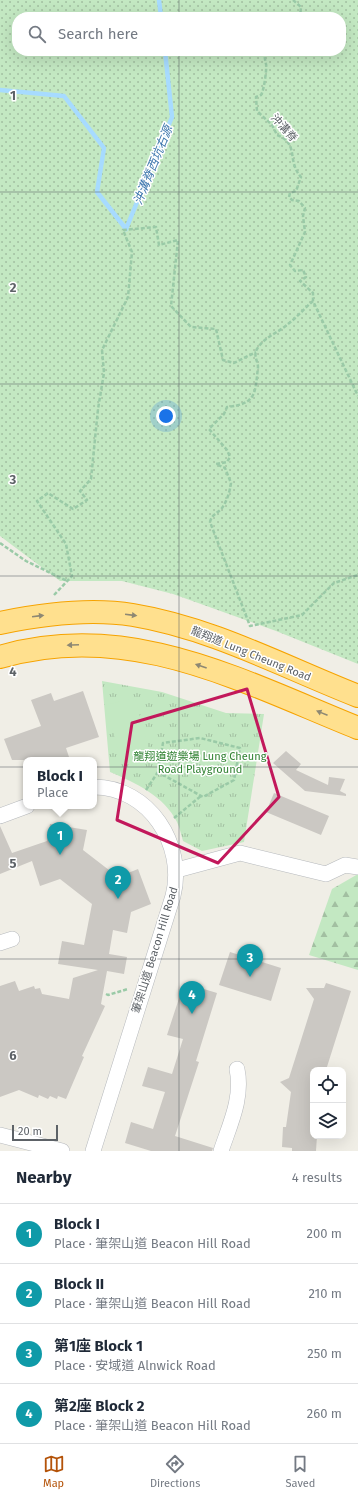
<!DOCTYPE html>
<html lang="en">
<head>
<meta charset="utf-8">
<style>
  body { margin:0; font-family:"Fira Sans","Noto Sans TC",sans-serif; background:#f2f2f3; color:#1f2937 }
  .controls { position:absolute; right:12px; bottom:12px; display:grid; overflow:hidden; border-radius:8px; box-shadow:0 4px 16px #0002 }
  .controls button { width:36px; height:36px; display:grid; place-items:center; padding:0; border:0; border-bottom:1px solid #e0e1e3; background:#fff; color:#1f2937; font:20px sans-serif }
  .scale { position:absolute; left:12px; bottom:10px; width:46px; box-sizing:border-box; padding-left:4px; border:2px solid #5d6267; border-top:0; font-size:11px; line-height:14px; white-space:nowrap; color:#5d6267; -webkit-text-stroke:3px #fff; paint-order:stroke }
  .you { position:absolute; left:166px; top:416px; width:14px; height:14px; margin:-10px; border:3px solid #fff; border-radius:50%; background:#1a73e8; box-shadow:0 0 0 6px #1a73e833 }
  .badge { display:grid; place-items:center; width:26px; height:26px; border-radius:50%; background:#b45309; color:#fff; font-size:13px; font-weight:700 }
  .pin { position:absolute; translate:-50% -33px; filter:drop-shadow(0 1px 2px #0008) }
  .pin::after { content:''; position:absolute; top:21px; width:14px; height:12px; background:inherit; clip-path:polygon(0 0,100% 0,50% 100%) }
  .popup { position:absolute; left:23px; top:757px; width:74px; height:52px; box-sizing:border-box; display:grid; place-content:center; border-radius:8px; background:#fff; filter:drop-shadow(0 1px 3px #0005); font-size:13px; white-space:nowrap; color:#747a83 }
  .popup b { font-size:15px; color:#1f2937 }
  .popup::after { content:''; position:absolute; left:50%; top:100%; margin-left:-8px; border:8px solid transparent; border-top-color:#fff }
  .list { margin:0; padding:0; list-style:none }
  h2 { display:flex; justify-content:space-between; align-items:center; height:52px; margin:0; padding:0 16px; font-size:17px }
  h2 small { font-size:13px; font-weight:400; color:#747a83 }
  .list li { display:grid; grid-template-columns:26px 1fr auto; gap:12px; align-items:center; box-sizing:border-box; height:60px; padding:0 16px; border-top:1px solid #e0e1e3 }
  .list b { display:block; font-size:15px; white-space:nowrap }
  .list p { margin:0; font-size:13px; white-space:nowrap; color:#747a83 }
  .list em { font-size:13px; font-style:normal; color:#747a83 }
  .icon { flex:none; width:22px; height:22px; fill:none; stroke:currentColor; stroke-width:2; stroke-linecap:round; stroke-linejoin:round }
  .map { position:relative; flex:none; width:358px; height:1151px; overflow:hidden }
  .search { position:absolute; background:#fff; box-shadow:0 4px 16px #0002; left:12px; right:12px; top:12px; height:44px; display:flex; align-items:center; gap:10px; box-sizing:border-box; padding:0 14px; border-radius:16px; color:#747a83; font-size:15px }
  .sheet { height:292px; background:#fff }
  nav { display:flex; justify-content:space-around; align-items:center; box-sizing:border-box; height:56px; border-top:1px solid #e0e1e3; background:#fff; font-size:11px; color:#747a83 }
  nav a { display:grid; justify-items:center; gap:2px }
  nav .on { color:#b45309 }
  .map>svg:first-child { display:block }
  .grass { fill:url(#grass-dots); fill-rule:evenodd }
  .forest { fill:url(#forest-firs) }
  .park { fill:url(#park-tufts) }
  .pitch { fill:#c3e8c2 }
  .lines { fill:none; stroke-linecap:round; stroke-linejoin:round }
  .stream { stroke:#a7dbff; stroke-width:4.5 }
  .building { fill:#cbc8c3 }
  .minor-casing { stroke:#b6b9bd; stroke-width:16 }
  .highway-casing { stroke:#f6a300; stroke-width:24 }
  .path { stroke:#9acaa7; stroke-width:2.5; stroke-dasharray:4 2; stroke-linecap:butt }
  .minor { stroke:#fff; stroke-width:15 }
  .highway { stroke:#ffe08e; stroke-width:22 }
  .oneway { fill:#8e8873 }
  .marked { fill:none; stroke:#c2185b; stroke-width:3; stroke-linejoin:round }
  .grid { fill:none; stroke:#5d6267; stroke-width:1; stroke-opacity:0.55 }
  .labels { text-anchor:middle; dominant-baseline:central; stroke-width:3; stroke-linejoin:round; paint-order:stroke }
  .street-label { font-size:11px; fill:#5d6267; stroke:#fff }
  .park-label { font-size:11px; fill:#318233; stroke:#fff }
  .water-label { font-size:12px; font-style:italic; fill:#3c76ad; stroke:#fff }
  .grid-label { font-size:13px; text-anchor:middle; font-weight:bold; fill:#5d6267; stroke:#fff; stroke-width:3; stroke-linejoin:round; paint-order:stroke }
</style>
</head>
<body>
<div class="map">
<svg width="358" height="1151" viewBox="0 0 358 1151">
  <defs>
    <pattern id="grass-dots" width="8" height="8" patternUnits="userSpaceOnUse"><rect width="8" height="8" fill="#c3e8c2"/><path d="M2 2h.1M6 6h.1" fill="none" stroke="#a2bfa1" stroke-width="1.8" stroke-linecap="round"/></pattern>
    <pattern id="forest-firs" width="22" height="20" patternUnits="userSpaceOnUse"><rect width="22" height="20" fill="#c3e8c2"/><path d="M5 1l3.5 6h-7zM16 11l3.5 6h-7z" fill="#a2bfa1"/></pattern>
    <pattern id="park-tufts" width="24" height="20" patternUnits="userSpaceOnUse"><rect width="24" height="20" fill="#c3e8c2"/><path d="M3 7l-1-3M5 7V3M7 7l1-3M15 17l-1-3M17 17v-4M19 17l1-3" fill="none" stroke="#a2bfa1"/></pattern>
  </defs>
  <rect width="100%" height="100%" fill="#f0eee6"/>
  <!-- grass -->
  <path class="grass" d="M 0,0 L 358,0 L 358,664 L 276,631 L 173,594 L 122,581 L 60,581 L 0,536 ZM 17,17 L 341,17 L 341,51 L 17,51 Z"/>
  <!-- forest -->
  <path class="forest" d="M 358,874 L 358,970 L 309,955 L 332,889 Z"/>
  <!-- park -->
  <path class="park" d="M 102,681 L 162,692 L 226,713 L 264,714 L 244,842 L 202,851 L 183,841 C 181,835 180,828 177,822 C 164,796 136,783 110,772 Z"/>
  <!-- pitch -->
  <path class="pitch" d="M 135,698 L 149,750 L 120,757 L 106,705 Z"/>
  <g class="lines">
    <!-- stream -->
    <path class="stream" d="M 159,0 L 161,17
      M 0,90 L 64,96 L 104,148 L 97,192 L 126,229
      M 126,229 L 172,117 L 165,51"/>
  </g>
  <!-- building -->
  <path class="building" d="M 83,691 L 99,737 L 66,748 L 70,760 L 12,760 L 4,739 L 41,726 L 31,700 L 51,693 L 54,701 Z
    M 286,751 L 301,764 L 296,770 L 328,785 L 329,777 L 345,779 L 340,791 L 346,794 L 346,796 L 305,791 L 273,763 Z
    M 274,793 L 329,816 L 321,835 L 266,812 Z
    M 50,824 L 87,830 L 83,850 L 118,877 L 138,869 L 151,904 L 131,912 L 127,933 L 113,930 L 109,954 L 127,957 L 124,974 L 107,971 L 101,1004 L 105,1006 L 82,1056 L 84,1057 L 66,1099 L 58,1096 L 57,1099 L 50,1096 L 48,1099 L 39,1095 L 38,1098 L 19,1090 L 0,1097 L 0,986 L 15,981 L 19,991 L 34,986 L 35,989 L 40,988 L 42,994 L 69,999 L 73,978 L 98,970 L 58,964 L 62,941 L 84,945 L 92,904 L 60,879 L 40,886 L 32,861 L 0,874 L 0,826 L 12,853 L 47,841 Z
    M 230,952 L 281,968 L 271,1001 L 219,985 Z
    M 184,983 L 217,993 L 196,1061 L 199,1062 L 175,1136 L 213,1148 L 212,1151 L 151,1151 L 125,1143 L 131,1122 L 153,1129 L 165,1092 L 142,1086 L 148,1067 L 172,1074 L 183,1039 L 167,1035 Z
    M 326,983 L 351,991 L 326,1070 L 313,1070 L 313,1136 L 317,1136 L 316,1151 L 292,1151 L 292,1148 L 282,1147 L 283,1127 L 286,1127 L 291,1092 L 280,1082 L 289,1078 L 314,999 L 306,988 L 324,988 Z"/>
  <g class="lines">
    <!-- minor casing -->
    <g class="minor-casing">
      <path id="minor" d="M 0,816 L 27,806
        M 177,870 L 240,853 L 326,874 L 345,865 L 358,867
        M 0,943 L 12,939
        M 0,1135 L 62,1151
        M 93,1151 L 173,896 C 186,845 149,787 94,787
        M 221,1151 C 230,1124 243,1098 237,1069"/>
    </g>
    <!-- highway casing -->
    <g class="highway-casing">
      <path id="highway" d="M 0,623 C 43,614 89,608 133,615 C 212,628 284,667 358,696
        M 0,657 C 129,619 241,681 358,728"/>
    </g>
    <!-- path -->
    <path class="path" d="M 293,0 L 301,7 L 300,17
      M 265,51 C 264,56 265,59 266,64 C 267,68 264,91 261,95 L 256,97 L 257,111 L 272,125 L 277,135 C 300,144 286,160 301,177 L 296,191 L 290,193 L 289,197 L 292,200 L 299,201 L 305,208 L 303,216 L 305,232 L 290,265 L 295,271 L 303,270 L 306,277 L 300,281 L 313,293 L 313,301 L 358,396
      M 313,301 C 305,308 297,317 288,324 C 278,333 264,337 257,349 C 253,356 258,361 258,367 C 255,393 257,404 227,407 L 224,414 L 209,429 L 227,450 L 230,457 L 227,462 L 216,464 L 225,468 L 231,483 C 230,491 227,501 222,508 C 217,514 212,514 210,522 L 250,626 L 302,615 L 334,583 L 358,575
      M 0,543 L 26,561 L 67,581
      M 54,595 L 72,576 L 66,544 L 37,501 L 48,493 L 73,509 L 87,500 L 80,491 L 91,479 L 98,409 L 104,373 L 102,350 L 128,297 L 132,252 L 123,230 L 156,227 L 159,245 L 178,240 L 171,306 L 191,327 L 216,329 L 223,360 L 234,363 L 256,352
      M 146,790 L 158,772 L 163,743 L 200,738 L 240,748 L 234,780 L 203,797 L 158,772
      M 174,818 L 201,796
      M 106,994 L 108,995 L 128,989"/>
    <!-- minor -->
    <use href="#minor" class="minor"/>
    <!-- highway -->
    <use href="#highway" class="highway"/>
  </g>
  <!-- one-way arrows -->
  <defs><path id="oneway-solid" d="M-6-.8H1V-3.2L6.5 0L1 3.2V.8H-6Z"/></defs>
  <g class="oneway">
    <use href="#oneway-solid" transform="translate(131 615) rotate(7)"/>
    <use href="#oneway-solid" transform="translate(38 616) rotate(-7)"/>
    <use href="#oneway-solid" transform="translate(73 645) rotate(178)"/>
    <use href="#oneway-solid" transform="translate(201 666) rotate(-161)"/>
    <use href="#oneway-solid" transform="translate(322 713) rotate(-158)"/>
  </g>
  <!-- marked area -->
  <path class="marked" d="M 247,689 L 279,797 L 218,863 L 117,820 L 132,723 Z"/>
  <!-- grid -->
  <path class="grid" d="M 179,0 L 179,17M 179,51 L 179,1151M 0,192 L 358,192M 0,384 L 358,384M 0,576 L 358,576M 0,767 L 358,767M 0,959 L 358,959"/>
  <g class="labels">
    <!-- street labels -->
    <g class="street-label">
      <text transform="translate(284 128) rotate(48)">沖溝脊</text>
      <text transform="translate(251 654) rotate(22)">龍翔道 Lung Cheung Road</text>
      <text transform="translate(155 950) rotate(-73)">筆架山道 Beacon Hill Road</text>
    </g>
    <!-- park labels -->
    <g class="park-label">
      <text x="200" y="756">龍翔道遊樂場 Lung Cheung<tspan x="200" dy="13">Road Playground</tspan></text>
    </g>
    <!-- water labels -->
    <g class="water-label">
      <text transform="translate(153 165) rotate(-68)">沖溝脊西坑右源</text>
    </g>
  </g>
  <g class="grid-label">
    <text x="13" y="100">1</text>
    <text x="13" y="292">2</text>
    <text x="13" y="484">3</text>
    <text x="13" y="676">4</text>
    <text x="13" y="868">5</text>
    <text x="13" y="1060">6</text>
  </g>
</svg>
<div class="controls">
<button><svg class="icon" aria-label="locate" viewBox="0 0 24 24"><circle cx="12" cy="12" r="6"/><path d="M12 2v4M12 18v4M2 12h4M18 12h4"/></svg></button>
<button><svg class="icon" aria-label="layers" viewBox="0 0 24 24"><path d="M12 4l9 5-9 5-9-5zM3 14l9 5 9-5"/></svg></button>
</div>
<div class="scale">20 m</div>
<div class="you"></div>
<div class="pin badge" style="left:60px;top:855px;background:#0f9aa8">1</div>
<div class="popup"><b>Block I</b>Place</div>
<div class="pin badge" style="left:118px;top:899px;background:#0f9aa8">2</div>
<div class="pin badge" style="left:250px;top:977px;background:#0f9aa8">3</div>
<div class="pin badge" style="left:192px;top:1014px;background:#0f9aa8">4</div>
<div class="search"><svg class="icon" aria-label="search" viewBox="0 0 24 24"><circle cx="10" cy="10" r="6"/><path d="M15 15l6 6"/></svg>Search here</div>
</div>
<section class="sheet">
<h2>Nearby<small>4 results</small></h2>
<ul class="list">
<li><span class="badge" style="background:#0f9aa8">1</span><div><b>Block I</b><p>Place · 筆架山道 Beacon Hill Road</p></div><em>200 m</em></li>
<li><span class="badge" style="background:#0f9aa8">2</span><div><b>Block II</b><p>Place · 筆架山道 Beacon Hill Road</p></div><em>210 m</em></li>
<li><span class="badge" style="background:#0f9aa8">3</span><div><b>第1座 Block 1</b><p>Place · 安域道 Alnwick Road</p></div><em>250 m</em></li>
<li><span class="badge" style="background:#0f9aa8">4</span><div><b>第2座 Block 2</b><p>Place · 筆架山道 Beacon Hill Road</p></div><em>260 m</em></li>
</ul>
</section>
<nav>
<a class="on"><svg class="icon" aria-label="map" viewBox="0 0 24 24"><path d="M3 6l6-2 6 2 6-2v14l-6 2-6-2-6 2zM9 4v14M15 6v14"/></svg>Map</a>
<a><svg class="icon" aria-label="directions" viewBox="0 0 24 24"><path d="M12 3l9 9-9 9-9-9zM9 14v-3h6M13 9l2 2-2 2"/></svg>Directions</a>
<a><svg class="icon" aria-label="saved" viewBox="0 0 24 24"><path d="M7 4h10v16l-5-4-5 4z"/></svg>Saved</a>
</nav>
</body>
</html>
